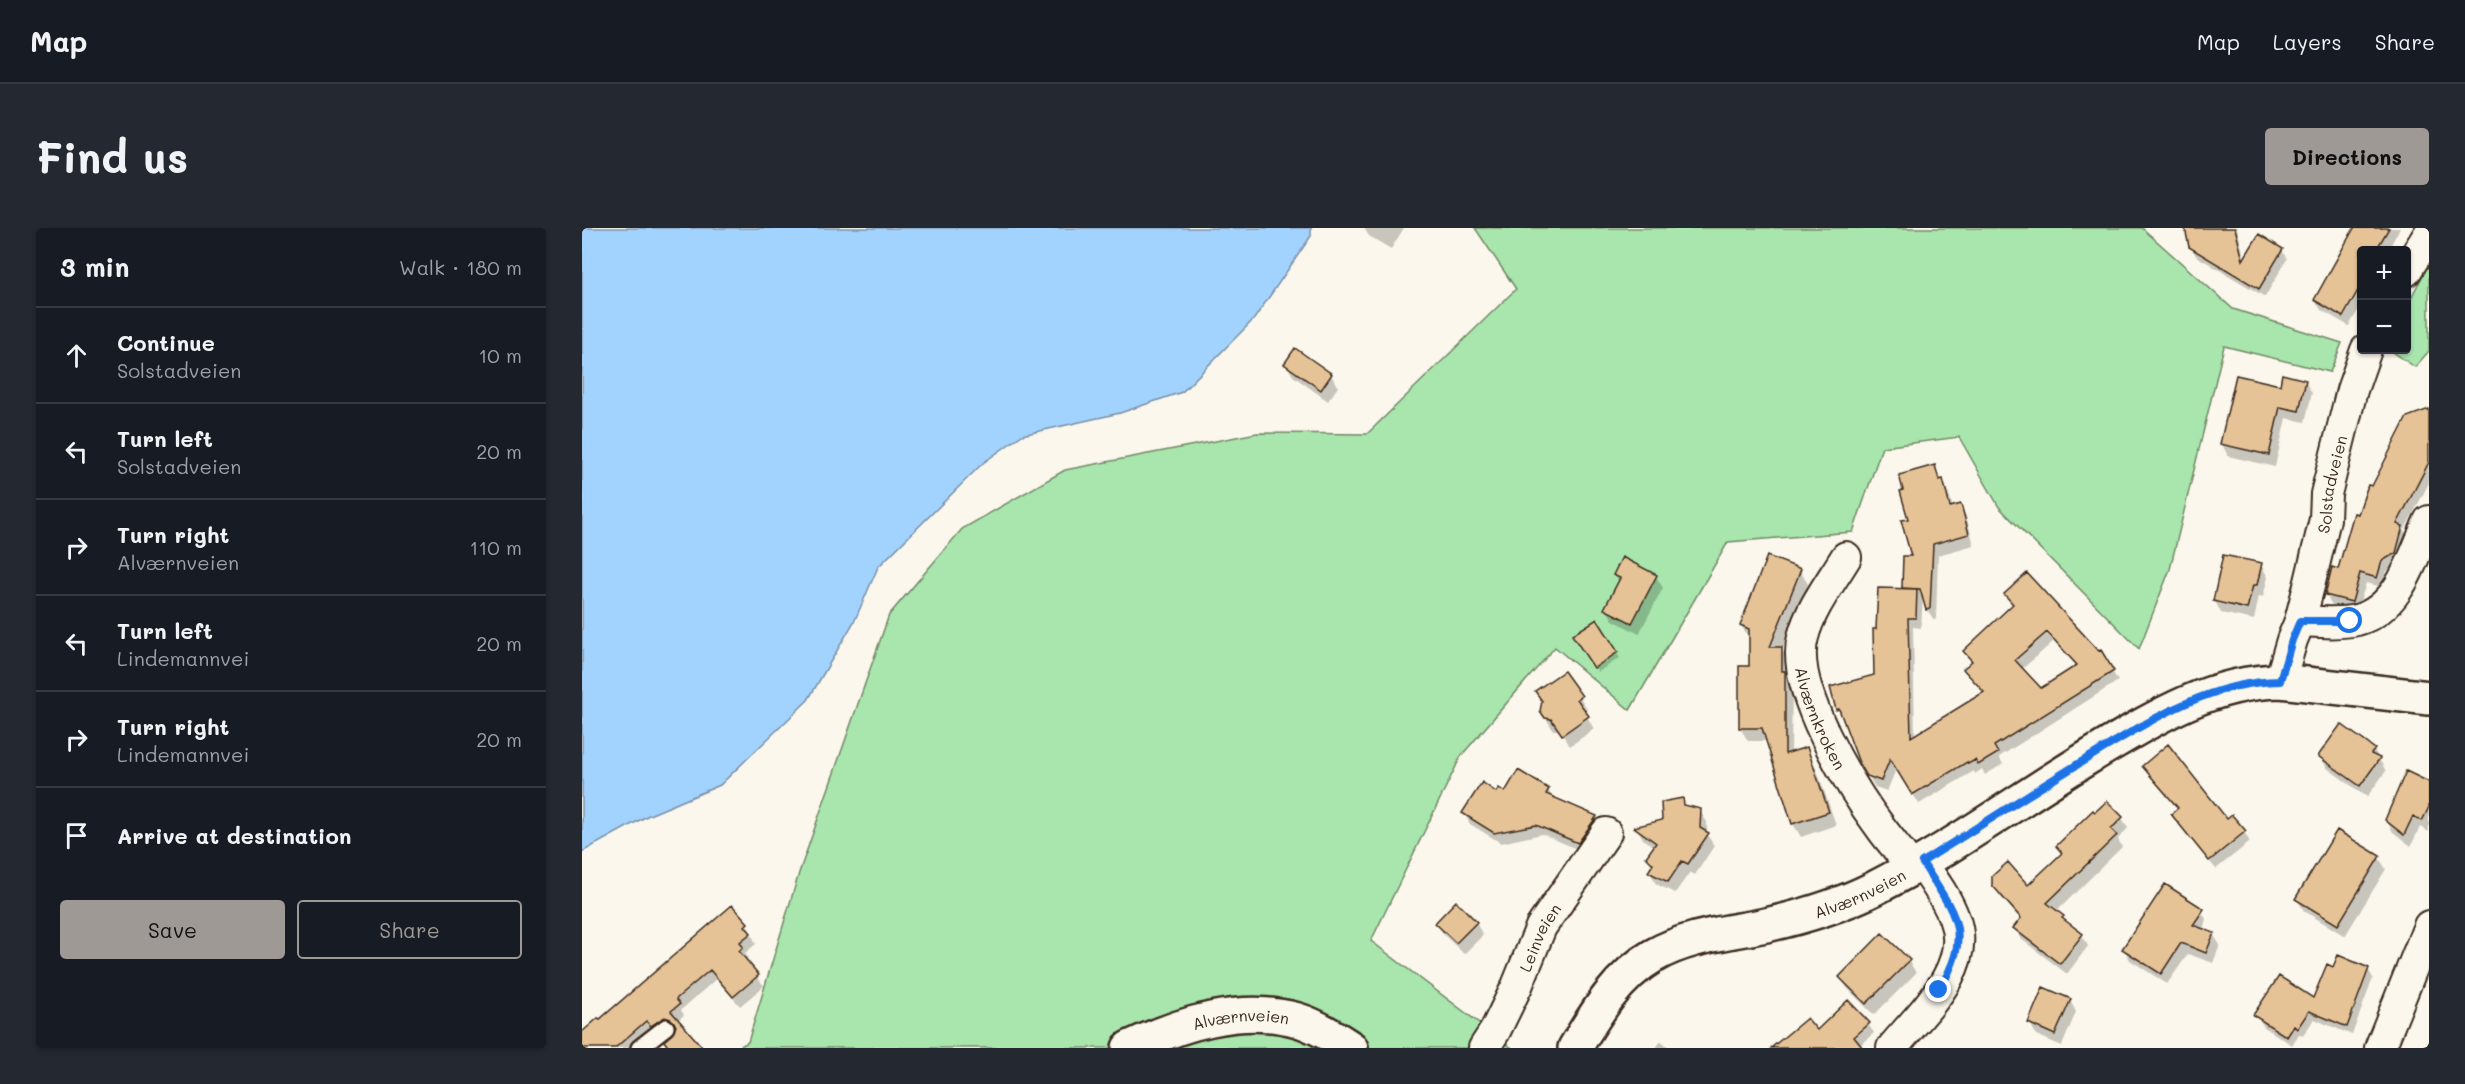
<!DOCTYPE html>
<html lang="en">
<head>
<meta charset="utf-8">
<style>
  body { margin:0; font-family:Mali,sans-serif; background:#242831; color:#f1f3f6 }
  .controls { position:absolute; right:18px; top:18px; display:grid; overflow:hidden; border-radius:6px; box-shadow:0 2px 4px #0004 }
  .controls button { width:54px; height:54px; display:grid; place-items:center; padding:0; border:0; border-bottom:2px solid #363941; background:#171b24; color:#f1f3f6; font:30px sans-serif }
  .stop { position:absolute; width:18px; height:18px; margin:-14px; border:4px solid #1a73e8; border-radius:50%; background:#fff }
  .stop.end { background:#1a73e8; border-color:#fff; box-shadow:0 2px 6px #0008 }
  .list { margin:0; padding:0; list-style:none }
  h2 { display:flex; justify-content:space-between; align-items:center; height:78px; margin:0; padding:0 24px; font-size:26px }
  h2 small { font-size:20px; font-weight:400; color:#9ea1a6 }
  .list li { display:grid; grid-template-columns:39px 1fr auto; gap:18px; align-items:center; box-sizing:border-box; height:96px; padding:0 24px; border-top:2px solid #363941 }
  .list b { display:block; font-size:22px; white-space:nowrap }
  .list p { margin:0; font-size:20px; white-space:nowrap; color:#9ea1a6 }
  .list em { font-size:20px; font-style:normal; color:#9ea1a6 }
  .actions { display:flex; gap:12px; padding:18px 24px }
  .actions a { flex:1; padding:14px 0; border:2px solid #9f9995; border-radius:6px; text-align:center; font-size:21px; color:#9f9995 }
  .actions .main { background:#9f9995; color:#111 }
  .icon { flex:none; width:33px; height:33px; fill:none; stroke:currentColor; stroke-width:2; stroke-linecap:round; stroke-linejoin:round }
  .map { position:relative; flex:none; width:1847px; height:820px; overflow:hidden; border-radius:6px }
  header { display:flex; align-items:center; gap:36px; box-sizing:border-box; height:84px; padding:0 30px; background:#171b24; border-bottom:2px solid #363941 }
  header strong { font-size:28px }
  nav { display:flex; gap:33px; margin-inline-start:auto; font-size:21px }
  .intro { display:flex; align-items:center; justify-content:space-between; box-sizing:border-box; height:144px; padding:0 36px }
  h1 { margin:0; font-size:42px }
  .button { padding:15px 27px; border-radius:6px; background:#9f9995; color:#111; font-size:21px; font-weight:700 }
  main { display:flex; gap:36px; padding:0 36px }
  aside { flex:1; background:#171b24; border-radius:6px; box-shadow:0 2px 4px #0004 }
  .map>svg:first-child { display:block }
  .green { fill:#a8e6ae; stroke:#728866; stroke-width:1.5 }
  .water { fill:#a2d3ff; stroke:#798fa5; stroke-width:1.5 }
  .shadow { fill:#0003; fill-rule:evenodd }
  .building { fill:#e6c397; stroke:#3b2a1e; stroke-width:1.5; fill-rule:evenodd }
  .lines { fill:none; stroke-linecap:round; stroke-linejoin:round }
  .service-casing { stroke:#3b2a1e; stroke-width:20 }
  .minor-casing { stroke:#3b2a1e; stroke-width:34 }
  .secondary-casing { stroke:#3b2a1e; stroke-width:38 }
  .service { stroke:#fbf7ec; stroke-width:15 }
  .minor { stroke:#fbf7ec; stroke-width:30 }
  .secondary { stroke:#fbf7ec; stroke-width:33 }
  .route { stroke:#1a73e8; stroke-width:8 }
  .labels { text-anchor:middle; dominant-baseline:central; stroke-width:5; stroke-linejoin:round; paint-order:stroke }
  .street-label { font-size:16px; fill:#3b2a1e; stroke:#fbf7ec }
</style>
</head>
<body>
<header>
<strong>Map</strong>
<nav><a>Map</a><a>Layers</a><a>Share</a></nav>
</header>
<div class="intro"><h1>Find us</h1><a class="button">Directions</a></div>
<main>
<aside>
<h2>3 min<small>Walk · 180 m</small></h2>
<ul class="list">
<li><svg class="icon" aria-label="ahead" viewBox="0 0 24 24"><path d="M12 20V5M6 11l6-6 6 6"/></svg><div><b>Continue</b><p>Solstadveien</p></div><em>10 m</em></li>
<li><svg class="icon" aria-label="left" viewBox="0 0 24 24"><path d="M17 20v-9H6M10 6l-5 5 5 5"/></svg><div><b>Turn left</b><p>Solstadveien</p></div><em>20 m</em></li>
<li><svg class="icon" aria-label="right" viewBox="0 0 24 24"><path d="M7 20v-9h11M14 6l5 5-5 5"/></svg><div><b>Turn right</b><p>Alværnveien</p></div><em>110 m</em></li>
<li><svg class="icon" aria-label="left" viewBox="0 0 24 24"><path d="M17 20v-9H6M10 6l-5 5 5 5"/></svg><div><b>Turn left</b><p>Lindemannvei</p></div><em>20 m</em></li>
<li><svg class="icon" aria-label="right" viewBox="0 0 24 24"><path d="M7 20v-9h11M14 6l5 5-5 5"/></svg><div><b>Turn right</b><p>Lindemannvei</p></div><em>20 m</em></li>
<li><svg class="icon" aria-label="arrive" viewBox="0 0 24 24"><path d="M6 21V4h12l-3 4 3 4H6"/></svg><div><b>Arrive at destination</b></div></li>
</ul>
<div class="actions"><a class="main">Save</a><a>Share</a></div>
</aside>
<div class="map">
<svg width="1847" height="820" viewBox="0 0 1847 820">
  <rect width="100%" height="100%" fill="#fbf7ec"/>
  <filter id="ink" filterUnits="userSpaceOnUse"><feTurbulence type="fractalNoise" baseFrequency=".0167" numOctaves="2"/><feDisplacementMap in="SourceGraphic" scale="12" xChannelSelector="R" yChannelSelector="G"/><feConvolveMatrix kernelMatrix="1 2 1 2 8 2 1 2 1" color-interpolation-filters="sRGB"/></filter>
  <g filter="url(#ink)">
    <!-- green -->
    <path class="green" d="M 893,0 L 1560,0 L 1651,81 L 1760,115 L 1748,144 L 1642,118 L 1588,341 L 1557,421 L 1417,279 L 1377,209 L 1300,219 L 1271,304 L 1146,314 L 1048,482 L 973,419 L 879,528 L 789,713 L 930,820 L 155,820 L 166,814 L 217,645 L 307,387 L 380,301 L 483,242 L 675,205 L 785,206 L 934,61 Z
      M 1847,36 L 1847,123 L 1833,139 L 1808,122 L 1824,122 L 1825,77 Z"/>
    <!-- water -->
    <path class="water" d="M 0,0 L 729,0 L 729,8 L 672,91 L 600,164 L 538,185 L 440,207 L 401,235 L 296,339 L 273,392 L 226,472 L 138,557 L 65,588 L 0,624 Z"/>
    <!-- shadow -->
    <path class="shadow" d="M 782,0 L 822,0 L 809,21 L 787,8 Z
      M 1604,0 L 1655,0 L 1663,32 L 1700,22 L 1705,31 L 1683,69 L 1614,28 L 1609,18 Z
      M 1774,0 L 1818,0 L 1806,22 L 1780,22 L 1780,76 L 1767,98 L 1739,82 L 1733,72 Z
      M 704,136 L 749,147 L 756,159 L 746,173 L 711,148 Z
      M 1723,153 L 1730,165 L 1723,194 L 1704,190 L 1693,239 L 1646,228 L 1640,216 L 1699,159 Z
      M 1847,183 L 1847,255 L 1822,303 L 1827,310 L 1819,335 L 1805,343 L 1800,359 L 1784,355 L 1775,384 L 1750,377 L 1744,367 L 1758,343 L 1777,287 L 1790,260 Z
      M 1353,239 L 1366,263 L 1371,280 L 1378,278 L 1384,288 L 1392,317 L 1356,327 L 1354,391 L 1352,392 L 1345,381 L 1341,367 L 1339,400 L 1331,399 L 1333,508 L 1402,465 L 1383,441 L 1390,435 L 1383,423 L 1431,378 L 1424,367 L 1530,443 L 1536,453 L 1417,529 L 1421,536 L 1403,547 L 1400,541 L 1393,546 L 1392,543 L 1337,576 L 1315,539 L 1305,563 L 1293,559 L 1277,532 L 1256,481 L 1293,448 L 1296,402 L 1322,362 L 1321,360 L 1331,330 L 1328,292 ZM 1472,413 L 1495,439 L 1459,462 L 1440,441 Z
      M 1679,337 L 1686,349 L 1681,369 L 1677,368 L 1672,392 L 1639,385 L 1633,373 Z
      M 1218,343 L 1226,356 L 1200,422 L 1207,434 L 1207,453 L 1210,458 L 1209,526 L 1225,520 L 1232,534 L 1254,597 L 1219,609 L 1211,596 L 1185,513 L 1166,513 L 1158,500 L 1169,439 L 1167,410 L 1159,397 Z
      M 1033,347 L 1074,348 L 1081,360 L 1057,406 L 1031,392 L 1024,381 L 1037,355 Z
      M 1015,393 L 1038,430 L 1016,444 L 995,413 Z
      M 998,469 L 1005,481 L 1002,483 L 1012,501 L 988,518 L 977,502 L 971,502 L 959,482 L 961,475 Z
      M 1586,518 L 1645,593 L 1662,604 L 1668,614 L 1634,641 L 1597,596 L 1591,586 L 1597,582 L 1562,538 Z
      M 1792,522 L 1804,543 L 1785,569 L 1745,540 L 1738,528 Z
      M 1847,556 L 1847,604 L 1838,599 L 1829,618 L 1811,604 L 1804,592 Z
      M 966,562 L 971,570 L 1014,589 L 1020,599 L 1002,624 L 960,606 L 919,615 L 888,596 L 882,585 L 915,566 Z
      M 1100,571 L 1105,579 L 1118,583 L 1125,594 L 1125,606 L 1132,618 L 1113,647 L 1108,644 L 1093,665 L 1074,656 L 1068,644 L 1071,638 L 1066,629 L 1073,619 L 1061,611 L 1055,600 L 1082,593 Z
      M 1540,590 L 1546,600 L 1536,611 L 1540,619 L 1474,684 L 1500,707 L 1506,718 L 1485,746 L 1439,711 L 1433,700 L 1439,692 L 1418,668 L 1411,656 L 1446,659 L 1480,626 L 1476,618 Z
      M 1797,630 L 1804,641 L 1763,708 L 1722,683 L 1715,671 Z
      M 1617,679 L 1624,691 L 1621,702 L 1631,706 L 1638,717 L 1631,735 L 1606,726 L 1585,756 L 1548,732 L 1542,721 Z
      M 855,695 L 894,695 L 901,707 L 882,726 L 862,707 Z
      M 165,696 L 174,716 L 163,725 L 166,730 L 163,733 L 182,758 L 158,778 L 134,751 L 99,782 L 102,787 L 96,792 L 118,820 L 87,820 L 94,801 L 90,799 L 51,820 L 0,820 L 0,806 Z
      M 1327,733 L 1334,745 L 1292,787 L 1265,760 L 1258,749 Z
      M 1752,741 L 1786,741 L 1791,750 L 1770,807 L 1732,791 L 1721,808 L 1717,806 L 1710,817 L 1682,799 L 1676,789 L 1732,772 Z
      M 1488,772 L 1494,784 L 1480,818 L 1454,807 L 1448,795 Z
      M 1286,796 L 1292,805 L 1277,818 L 1279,820 L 1191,820 L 1235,804 Z
      M 1079,813 L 1088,820 L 1074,820 Z"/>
    <!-- building -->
    <path class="building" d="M 1603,0 L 1653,0 L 1661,32 L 1677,6 L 1701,21 L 1677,61 L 1607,19 Z
      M 1772,0 L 1807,0 L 1794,22 L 1779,22 L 1779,57 L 1761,89 L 1732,72 Z
      M 713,120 L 750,146 L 739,162 L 702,136 Z
      M 1700,146 L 1724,152 L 1717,183 L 1698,179 L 1687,227 L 1638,216 L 1654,147 L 1698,157 Z
      M 1847,181 L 1847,234 L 1815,296 L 1821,298 L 1814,325 L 1800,333 L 1795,350 L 1778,345 L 1770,374 L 1743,367 L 1750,339 L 1756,341 L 1772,285 L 1776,286 L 1786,257 L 1790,258 L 1825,189 Z
      M 1353,237 L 1357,252 L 1361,251 L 1368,279 L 1379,276 L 1387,306 L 1351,316 L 1348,381 L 1344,382 L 1338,361 L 1320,360 L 1321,328 L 1329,328 L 1319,292 L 1326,291 L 1318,263 L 1321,262 L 1317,247 Z
      M 1641,327 L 1680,335 L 1675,357 L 1671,357 L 1665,381 L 1631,373 Z
      M 1185,328 L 1219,341 L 1188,419 L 1200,419 L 1200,443 L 1203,443 L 1203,526 L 1225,519 L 1247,584 L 1210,596 L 1180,500 L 1157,500 L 1157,438 L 1167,438 L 1167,401 L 1158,397 Z
      M 1040,329 L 1075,347 L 1050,395 L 1022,381 L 1038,350 L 1031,347 Z
      M 1445,345 L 1517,423 L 1519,422 L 1532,443 L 1412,518 L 1416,525 L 1396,537 L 1393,532 L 1386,536 L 1385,534 L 1330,567 L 1308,531 L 1299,553 L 1285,548 L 1276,532 L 1257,481 L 1254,482 L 1248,459 L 1292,447 L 1291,401 L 1294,401 L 1296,360 L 1335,361 L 1334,390 L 1326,390 L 1329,509 L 1402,464 L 1381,441 L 1390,433 L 1381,423 L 1431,376 L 1422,366 ZM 1465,404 L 1495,437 L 1459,460 L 1433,432 Z
      M 1015,391 L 1036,424 L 1012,440 L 990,407 Z
      M 982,443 L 1000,468 L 995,471 L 1007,488 L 980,507 L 969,491 L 963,490 L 958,483 L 960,473 L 953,463 Z
      M 1759,496 L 1793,521 L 1789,526 L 1798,530 L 1778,558 L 1736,528 Z
      M 1586,516 L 1645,591 L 1650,587 L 1664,603 L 1627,633 L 1589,586 L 1596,580 L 1560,538 Z
      M 936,542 L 967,561 L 964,566 L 1015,588 L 996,615 L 954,597 L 912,605 L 880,585 L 900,554 L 914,564 L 917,560 L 923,564 Z
      M 1824,543 L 1847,554 L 1847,579 L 1840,593 L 1831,588 L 1822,607 L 1803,592 Z
      M 1101,570 L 1102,577 L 1119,581 L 1118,600 L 1127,605 L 1106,636 L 1100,633 L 1086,654 L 1066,644 L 1071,636 L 1064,629 L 1074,615 L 1052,599 L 1080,592 L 1079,574 Z
      M 1525,573 L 1541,589 L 1529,601 L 1535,607 L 1465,675 L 1482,688 L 1480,690 L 1501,706 L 1478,736 L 1431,700 L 1439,690 L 1410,657 L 1410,648 L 1426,634 L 1446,657 L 1480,625 L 1474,618 L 1511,582 L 1513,584 Z
      M 1755,602 L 1798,628 L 1756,697 L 1713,671 Z
      M 1583,656 L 1622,681 L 1611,697 L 1632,705 L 1624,725 L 1599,715 L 1579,746 L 1540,721 Z
      M 874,673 L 895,694 L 874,715 L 853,695 Z
      M 150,677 L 166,695 L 163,698 L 169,705 L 158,714 L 161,719 L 157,723 L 177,747 L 151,769 L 128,742 L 94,771 L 98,776 L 89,783 L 121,820 L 87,820 L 82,813 L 90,806 L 94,798 L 91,793 L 83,789 L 69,798 L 64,793 L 33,820 L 0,820 L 0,804 L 16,790 L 18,791 Z
      M 1300,705 L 1328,732 L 1284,776 L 1257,749 Z
      M 1756,727 L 1787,740 L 1765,799 L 1727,783 L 1715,801 L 1712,798 L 1705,809 L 1671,787 L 1697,748 L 1731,770 L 1745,736 L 1751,739 Z
      M 1461,759 L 1489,771 L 1473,807 L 1446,795 Z
      M 1266,772 L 1288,795 L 1272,809 L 1281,820 L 1189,820 L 1225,790 L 1235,802 Z"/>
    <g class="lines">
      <!-- service casing -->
      <g class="service-casing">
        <path id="service" d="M 57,820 L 84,799"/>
      </g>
      <!-- minor casing -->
      <g class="minor-casing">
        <g id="minor">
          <path d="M 1824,43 L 1847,6"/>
          <path id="s1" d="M 1264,329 C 1249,354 1228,381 1221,409 C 1207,459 1269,560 1299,600 C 1309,614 1320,625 1329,640"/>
          <path d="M 1718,393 C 1736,394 1757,396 1775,392 C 1818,381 1831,329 1847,293"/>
          <path id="s2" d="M 1698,453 L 1710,412 L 1718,393 L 1728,354 L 1743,291 L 1744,266 L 1770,162 L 1784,122"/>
          <path id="s3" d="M 902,820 L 913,803 L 935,758 L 959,699 L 1024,605"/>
          <path d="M 1310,820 C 1338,786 1392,739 1372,690 C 1365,670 1351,652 1339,634"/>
          <path d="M 1798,820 L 1847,698"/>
        </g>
      </g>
      <!-- secondary casing -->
      <g class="secondary-casing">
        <g id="secondary">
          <path id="s4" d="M 547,820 C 598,796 659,776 716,792 C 735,798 752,809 769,820"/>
          <path id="s5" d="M 993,820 C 1014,785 1035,749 1071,728 C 1105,708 1146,705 1184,697 C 1220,689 1257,678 1291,661 C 1366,623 1435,573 1507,529 C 1567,493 1626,454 1698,453 L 1847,470"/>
        </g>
      </g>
      <!-- service -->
      <use href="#service" class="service"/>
      <!-- minor -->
      <use href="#minor" class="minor"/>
      <!-- secondary -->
      <use href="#secondary" class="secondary"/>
    </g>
  </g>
  <g class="lines" filter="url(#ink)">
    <!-- route -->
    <path class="route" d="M 1357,762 C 1392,703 1373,687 1340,634 C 1395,600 1450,564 1506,530 C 1566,494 1625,454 1698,453 L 1710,412 L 1718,393 L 1768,393"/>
  </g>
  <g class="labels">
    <!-- street labels -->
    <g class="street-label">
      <text stroke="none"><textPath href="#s2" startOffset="204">Solstadveien</textPath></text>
      <text stroke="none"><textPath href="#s1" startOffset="176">Alværnkroken</textPath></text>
      <text stroke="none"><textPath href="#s5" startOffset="339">Alværnveien</textPath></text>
      <text stroke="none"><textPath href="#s3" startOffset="124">Leinveien</textPath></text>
      <text stroke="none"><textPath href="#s4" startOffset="117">Alværnveien</textPath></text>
    </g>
  </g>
</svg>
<div class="controls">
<button>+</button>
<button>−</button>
</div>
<div class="stop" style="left:1768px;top:393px"></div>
<div class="stop end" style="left:1357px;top:762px"></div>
</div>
</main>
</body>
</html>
